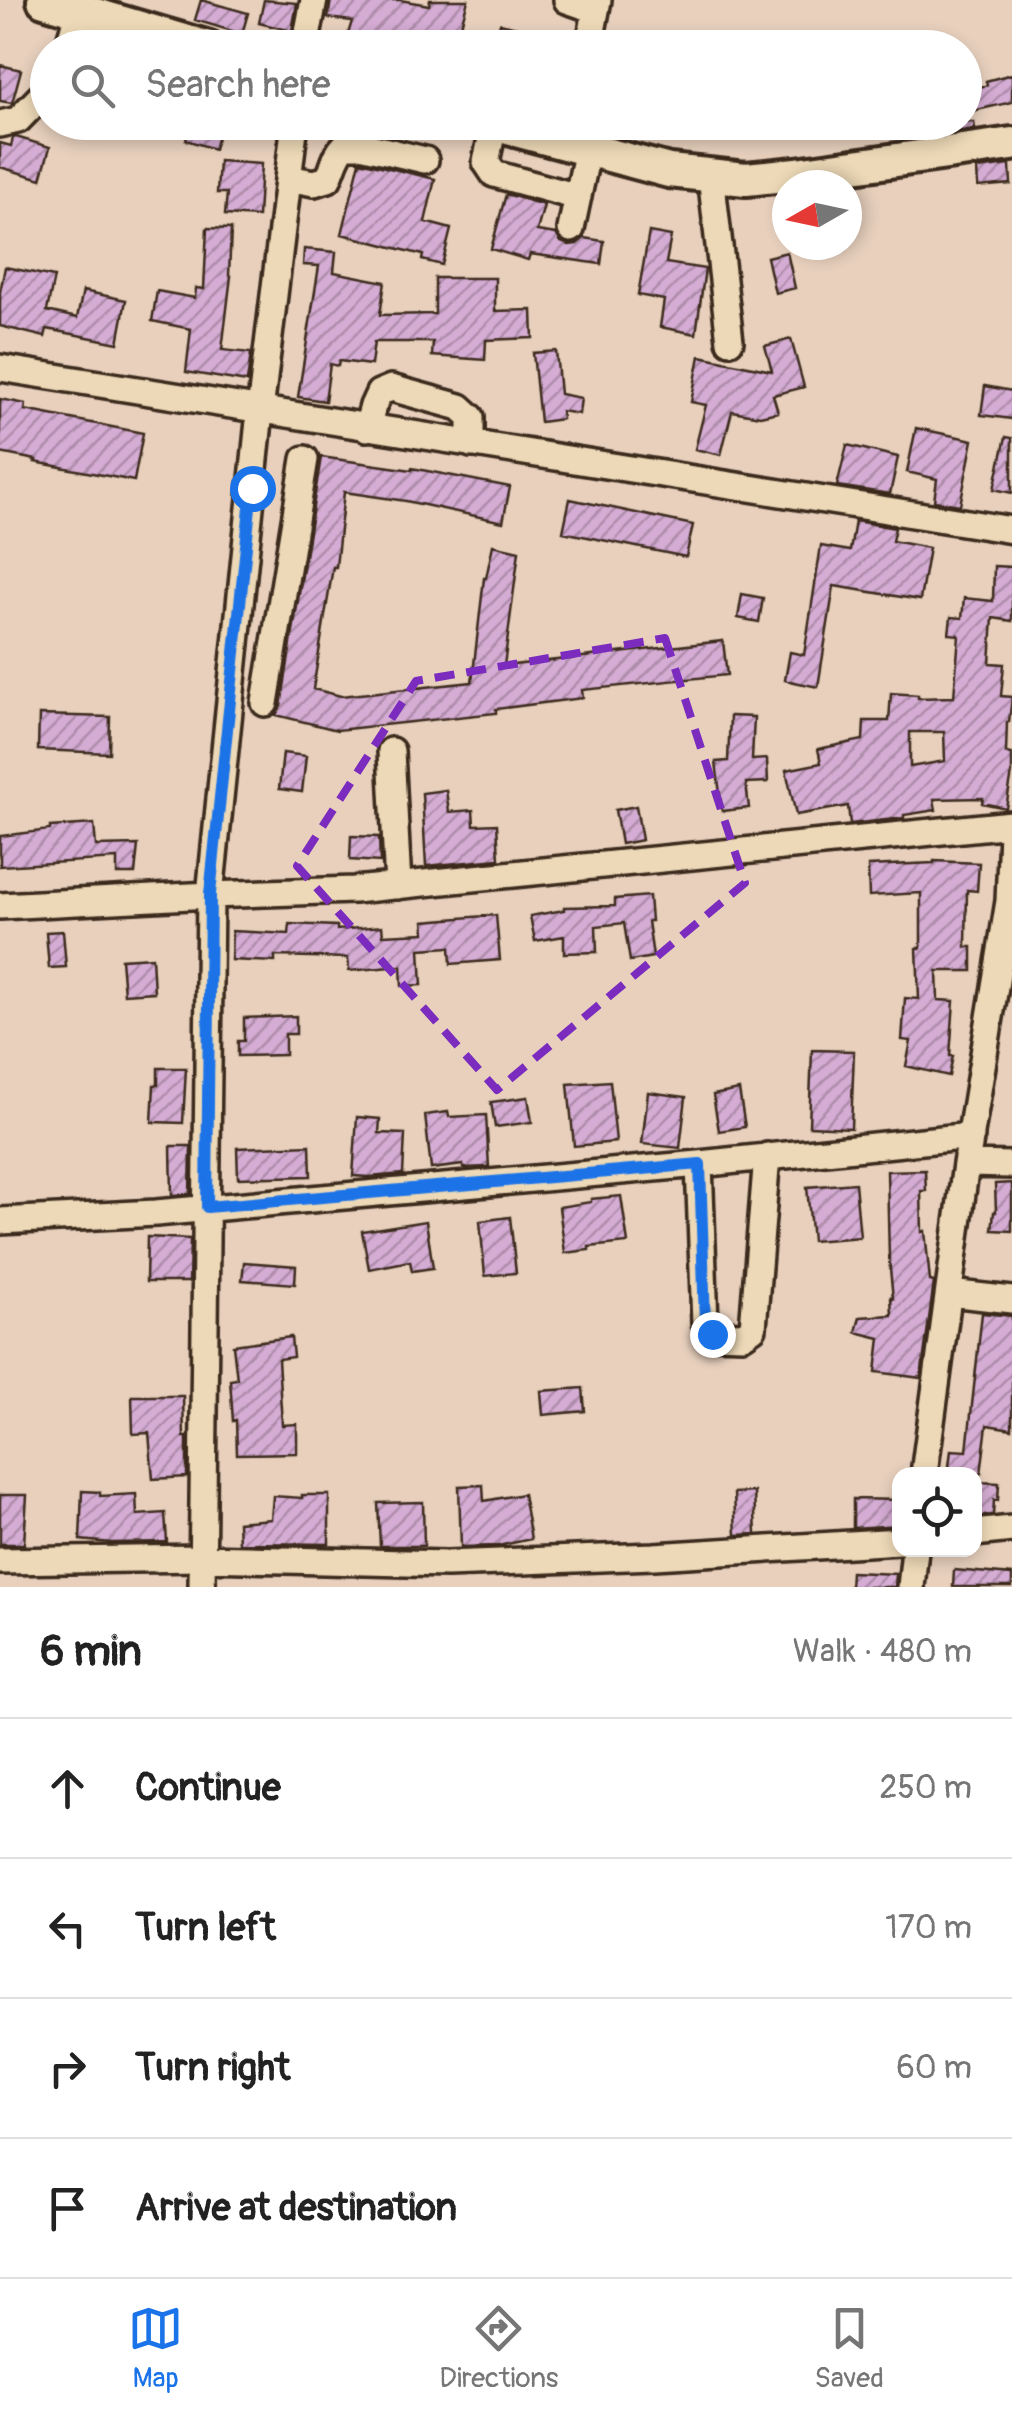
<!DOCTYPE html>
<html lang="en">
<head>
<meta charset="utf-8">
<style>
  body { margin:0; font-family:Pangolin,sans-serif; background:#f6f6f6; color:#222 }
  .controls { position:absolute; right:30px; bottom:30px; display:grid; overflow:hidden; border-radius:20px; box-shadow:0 5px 15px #0003 }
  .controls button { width:90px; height:90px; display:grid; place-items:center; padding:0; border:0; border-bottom:2px solid #e0e0e0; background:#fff; color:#222; font:50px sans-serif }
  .compass { position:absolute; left:772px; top:170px; width:90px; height:90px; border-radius:50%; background:#fff; box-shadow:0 5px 15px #0003; rotate:261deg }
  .stop { position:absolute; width:30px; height:30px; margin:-22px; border:8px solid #1a73e8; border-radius:50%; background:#fff }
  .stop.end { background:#1a73e8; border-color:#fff; box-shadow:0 2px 10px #0008 }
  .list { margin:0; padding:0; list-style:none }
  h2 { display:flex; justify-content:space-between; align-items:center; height:130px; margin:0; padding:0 40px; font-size:42px }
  h2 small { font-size:32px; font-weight:400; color:#767676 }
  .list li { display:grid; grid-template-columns:65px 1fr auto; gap:30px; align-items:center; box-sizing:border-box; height:140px; padding:0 40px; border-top:2px solid #e0e0e0 }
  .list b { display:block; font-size:38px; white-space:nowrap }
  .list em { font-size:32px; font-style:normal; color:#767676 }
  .icon { flex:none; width:55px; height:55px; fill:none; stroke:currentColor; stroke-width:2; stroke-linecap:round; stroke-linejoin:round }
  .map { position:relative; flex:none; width:1012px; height:1587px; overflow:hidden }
  .search { position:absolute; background:#fff; box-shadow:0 5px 15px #0003; left:30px; right:30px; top:30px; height:110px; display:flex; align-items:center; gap:25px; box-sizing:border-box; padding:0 35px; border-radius:55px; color:#767676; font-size:38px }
  .sheet { height:690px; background:#fff }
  nav { display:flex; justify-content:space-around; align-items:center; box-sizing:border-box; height:140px; border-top:2px solid #e0e0e0; background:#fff; font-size:28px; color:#767676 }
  nav a { display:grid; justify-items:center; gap:5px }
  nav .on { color:#1a73e8 }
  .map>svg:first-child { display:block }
  .building { fill:url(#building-hatch); stroke:#3b2a1e; stroke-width:2.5; fill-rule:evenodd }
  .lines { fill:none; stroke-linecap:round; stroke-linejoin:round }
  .minor-casing { stroke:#3b2a1e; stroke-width:32 }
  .major-casing { stroke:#3b2a1e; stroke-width:40 }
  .minor { stroke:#edd9b7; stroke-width:25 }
  .major { stroke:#edd9b7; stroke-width:32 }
  .route { stroke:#1a73e8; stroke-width:12 }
  .marked { fill:none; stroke:#7b2cbf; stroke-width:8; stroke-dasharray:20 12; stroke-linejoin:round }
</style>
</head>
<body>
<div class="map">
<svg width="1012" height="1587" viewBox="0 0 1012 1587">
  <defs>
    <pattern id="building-hatch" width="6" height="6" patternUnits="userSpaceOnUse" patternTransform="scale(2.5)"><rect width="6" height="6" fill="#d5acd4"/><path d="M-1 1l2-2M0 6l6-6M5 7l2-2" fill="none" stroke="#ae8cab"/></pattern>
  </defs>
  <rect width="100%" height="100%" fill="#e8d0bd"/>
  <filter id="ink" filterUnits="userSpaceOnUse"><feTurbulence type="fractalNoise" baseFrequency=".01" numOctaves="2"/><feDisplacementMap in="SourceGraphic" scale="20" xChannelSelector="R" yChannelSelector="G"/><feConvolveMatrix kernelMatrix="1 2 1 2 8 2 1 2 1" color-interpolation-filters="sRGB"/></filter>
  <g filter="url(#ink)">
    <!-- building -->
    <path class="building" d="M 201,0 L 248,13 L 242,34 L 195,20 Z
      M 264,0 L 297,3 L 292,31 L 259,23 Z
      M 331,0 L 400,0 L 429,5 L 430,0 L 468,0 L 461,25 L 497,35 L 500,23 L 542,33 L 572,48 L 366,48 L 346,41 L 352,21 L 328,18 Z
      M 0,65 L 21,70 L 12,103 L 0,101 Z
      M 1012,74 L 1012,102 L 964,113 L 964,90 L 987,85 L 986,81 Z
      M 191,122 L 222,122 L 214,149 L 186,140 Z
      M 922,122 L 974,122 L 975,129 L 924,136 Z
      M 16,137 L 50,147 L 41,179 L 0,167 L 0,143 L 11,146 L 13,138 Z
      M 219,161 L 261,164 L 258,217 L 225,215 L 227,193 L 217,193 Z
      M 360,161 L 435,179 L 425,222 L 451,229 L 442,265 L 422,260 L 423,255 L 342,234 Z
      M 1010,165 L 1011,184 L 978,187 L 977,169 Z
      M 506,194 L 544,205 L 537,231 L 556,234 L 561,242 L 569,245 L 577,244 L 584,238 L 604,241 L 601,264 L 530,254 L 528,260 L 491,249 Z
      M 207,228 L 231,229 L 229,275 L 231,276 L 222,350 L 251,353 L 247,382 L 186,372 L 191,329 L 152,321 L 157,291 L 195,298 L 196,288 L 204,289 Z
      M 649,232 L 671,236 L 666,263 L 705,269 L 696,334 L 660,327 L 664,300 L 638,295 Z
      M 304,249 L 336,252 L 334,272 L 385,282 L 380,315 L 435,314 L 435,278 L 495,278 L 495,311 L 532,310 L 533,338 L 486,340 L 485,360 L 432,356 L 433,342 L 374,342 L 371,365 L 339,361 L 338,366 L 330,364 L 325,401 L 298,397 L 319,266 L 303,265 Z
      M 787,252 L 795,288 L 775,293 L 767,257 Z
      M 5,267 L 54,277 L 47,311 L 77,318 L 83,291 L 126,300 L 118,343 L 47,329 L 45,337 L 0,326 L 0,292 Z
      M 791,339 L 804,387 L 773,395 L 778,412 L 760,416 L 732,411 L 721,455 L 695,449 L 706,405 L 691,402 L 700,356 L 772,371 L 765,346 Z
      M 556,351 L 560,394 L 581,398 L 579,414 L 561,411 L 562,419 L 540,422 L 533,353 Z
      M 985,386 L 1012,391 L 1012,419 L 981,415 Z
      M 0,399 L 26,404 L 25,410 L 143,433 L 134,481 L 35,462 L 36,460 L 0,453 Z
      M 916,428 L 973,440 L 960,505 L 934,501 L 937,479 L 907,472 Z
      M 1006,437 L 1012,438 L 1012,493 L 994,489 Z
      M 847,445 L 898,457 L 890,494 L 837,486 Z
      M 321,457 L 412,470 L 412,468 L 510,487 L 503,522 L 406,501 L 344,492 L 336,567 L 333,567 L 313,689 L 341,696 L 472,682 L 484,578 L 486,578 L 493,545 L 519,551 L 504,666 L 723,641 L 727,675 L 582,690 L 583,698 L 496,709 L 496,713 L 337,730 L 276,715 L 281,706 Z
      M 570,499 L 693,525 L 686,557 L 563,532 Z
      M 855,521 L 895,528 L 892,541 L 929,548 L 920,600 L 834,586 L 818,687 L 785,680 L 790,652 L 804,655 L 821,546 L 850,551 Z
      M 994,566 L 1012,567 L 1012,621 L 993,618 L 990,663 L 1004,664 L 1001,696 L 1012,697 L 1009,722 L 1007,722 L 1006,753 L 1012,754 L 1012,773 L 1006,808 L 982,803 L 983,798 L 934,799 L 936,810 L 904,815 L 904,818 L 850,824 L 848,806 L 796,815 L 786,770 L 821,763 L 818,749 L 863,740 L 864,721 L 889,721 L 891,693 L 918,695 L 918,698 L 954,697 L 959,635 L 949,634 L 951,617 L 962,618 L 964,598 L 993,601 ZM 910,732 L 944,732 L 945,761 L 910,767 Z
      M 742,594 L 763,598 L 759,622 L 738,618 Z
      M 39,715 L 110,717 L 109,753 L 38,750 Z
      M 730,716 L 754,717 L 752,760 L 767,759 L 768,782 L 746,783 L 749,808 L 722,811 L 716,762 L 728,761 Z
      M 283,753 L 306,756 L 302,792 L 279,789 Z
      M 446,790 L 449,812 L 473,810 L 474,825 L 497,824 L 499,859 L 426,866 L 422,793 Z
      M 636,806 L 642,840 L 621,844 L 615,810 Z
      M 94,824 L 96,846 L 138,845 L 135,874 L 117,874 L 117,859 L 0,866 L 0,836 L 50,830 L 50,827 Z
      M 351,836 L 379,837 L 380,862 L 350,860 Z
      M 934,861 L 979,863 L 977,891 L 967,890 L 966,947 L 972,947 L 972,971 L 937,971 L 938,1000 L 954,1001 L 950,1056 L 953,1056 L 949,1076 L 906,1066 L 911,1041 L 902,1040 L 905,998 L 919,999 L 917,948 L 921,948 L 921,893 L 869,896 L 868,866 L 934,863 Z
      M 649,896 L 651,921 L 648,921 L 653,957 L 630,961 L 624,923 L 596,926 L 597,952 L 564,953 L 564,936 L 535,941 L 530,916 L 564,910 L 564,907 L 615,906 L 615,899 Z
      M 496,915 L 500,960 L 451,964 L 450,947 L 420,949 L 422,985 L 402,986 L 401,966 L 349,971 L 348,958 L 275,956 L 275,962 L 231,960 L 232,931 L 289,934 L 290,924 L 337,926 L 337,930 L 382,926 L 383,935 L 425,933 L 424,921 Z
      M 63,931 L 66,967 L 49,968 L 46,932 Z
      M 152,957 L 154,992 L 124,994 L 121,959 Z
      M 296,1016 L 296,1034 L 285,1034 L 285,1055 L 238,1056 L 238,1041 L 244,1041 L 244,1018 Z
      M 812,1050 L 854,1051 L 851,1128 L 809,1126 Z
      M 158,1068 L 186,1068 L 183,1123 L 152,1122 L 154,1085 L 158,1085 Z
      M 610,1081 L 616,1142 L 574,1146 L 568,1084 Z
      M 739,1090 L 745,1127 L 719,1131 L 713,1095 Z
      M 648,1092 L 686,1097 L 680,1148 L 642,1144 Z
      M 528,1097 L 532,1122 L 495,1127 L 491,1102 Z
      M 448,1112 L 449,1117 L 486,1115 L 489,1167 L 463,1168 L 463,1165 L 431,1169 L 425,1115 Z
      M 357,1117 L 380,1119 L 379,1133 L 405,1134 L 403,1174 L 369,1177 L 353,1176 Z
      M 310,1145 L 311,1176 L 238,1178 L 237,1148 Z
      M 171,1146 L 191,1146 L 190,1194 L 172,1195 Z
      M 925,1170 L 926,1191 L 921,1191 L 922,1232 L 925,1231 L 930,1281 L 934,1282 L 921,1378 L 876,1372 L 880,1338 L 856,1332 L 860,1317 L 892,1315 L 891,1297 L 893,1298 L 889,1259 L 887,1171 Z
      M 855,1183 L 860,1237 L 812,1241 L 807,1187 Z
      M 1012,1183 L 1012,1231 L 992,1230 L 994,1212 L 996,1212 L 995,1184 Z
      M 621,1196 L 628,1243 L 589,1247 L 589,1250 L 565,1253 L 559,1207 L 591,1202 L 591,1199 Z
      M 510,1217 L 516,1273 L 485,1276 L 480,1221 Z
      M 426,1221 L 433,1268 L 412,1271 L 410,1261 L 369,1269 L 362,1231 Z
      M 147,1237 L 190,1239 L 189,1282 L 146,1282 Z
      M 244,1262 L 296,1266 L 295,1284 L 242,1280 Z
      M 982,1313 L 1012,1316 L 1012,1429 L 987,1425 L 981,1474 L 948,1474 L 951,1450 L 967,1451 Z
      M 291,1337 L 293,1357 L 278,1359 L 282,1425 L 297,1424 L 297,1453 L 237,1454 L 236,1420 L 233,1421 L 230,1380 L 237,1379 L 233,1345 Z
      M 583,1388 L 585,1411 L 543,1415 L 541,1391 Z
      M 132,1396 L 183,1396 L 184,1437 L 187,1437 L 187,1477 L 153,1479 L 149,1433 L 133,1434 Z
      M 974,1482 L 999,1483 L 998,1500 L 994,1500 L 993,1515 L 974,1517 Z
      M 483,1485 L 484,1501 L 523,1494 L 531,1539 L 498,1546 L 461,1547 L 459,1486 Z
      M 82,1491 L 100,1492 L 100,1496 L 136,1494 L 137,1515 L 165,1513 L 167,1542 L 112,1543 L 80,1540 Z
      M 754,1492 L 756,1534 L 736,1535 L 734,1493 Z
      M 0,1495 L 27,1495 L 24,1544 L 0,1544 Z
      M 302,1495 L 329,1495 L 329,1544 L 239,1543 L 238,1522 L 271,1519 L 273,1496 L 302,1498 Z
      M 853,1499 L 900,1500 L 900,1525 L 853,1528 Z
      M 423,1502 L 424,1546 L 380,1546 L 378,1503 Z
      M 954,1570 L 1012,1575 L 1012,1587 L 953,1587 Z
      M 851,1572 L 896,1574 L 895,1587 L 850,1587 Z"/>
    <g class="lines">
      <!-- minor casing -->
      <g class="minor-casing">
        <path id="minor" d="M 567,0 L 596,10
          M 68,48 L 79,10
          M 305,48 L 314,0
          M 589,48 L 598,0
          M 0,124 L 18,120 L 48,89
          M 494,125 L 486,162 L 494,174 L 578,197
          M 711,176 L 730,341
          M 288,178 L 314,183 L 328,179 C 334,167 335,155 345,145 L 361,145 L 425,160
          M 571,229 L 588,149
          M 0,368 L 1012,530
          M 367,428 L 373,406 L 379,393 L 391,388 L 460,407 L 471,417 L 471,444
          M 265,703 L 305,459
          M 391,751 L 398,886
          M 0,906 L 210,895 L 354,890 L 1012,824
          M 699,1164 L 705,1323 L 712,1334 L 743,1335 L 753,1328 L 767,1156
          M 966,1164 L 1012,1165
          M 0,1221 L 156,1213 L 699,1164 L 971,1136
          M 949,1293 L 1012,1300
          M 924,1474 L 966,1164 L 1009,901 L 1012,832
          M 974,1533 L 1012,1529
          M 0,1561 L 202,1558 L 447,1564 L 654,1556 L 900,1541
          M 202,1587 L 210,895 L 260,411 L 295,122
          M 911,1587 L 915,1550"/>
      </g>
      <!-- major casing -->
      <g class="major-casing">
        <path id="major" d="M 44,0 L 209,48
          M 486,122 L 669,171 L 746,179 L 796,174 L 1012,144"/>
      </g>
      <!-- minor -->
      <use href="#minor" class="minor"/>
      <!-- major -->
      <use href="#major" class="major"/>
    </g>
  </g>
  <g class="lines" filter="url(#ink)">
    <!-- route -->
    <path class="route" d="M 252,488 L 210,894 L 207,1207 L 700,1164 L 705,1323 L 712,1334"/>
  </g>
  <!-- marked area -->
  <path class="marked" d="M 665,638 L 745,883 L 497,1090 L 297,866 L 416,681 Z"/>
</svg>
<div class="controls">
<button><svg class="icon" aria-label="locate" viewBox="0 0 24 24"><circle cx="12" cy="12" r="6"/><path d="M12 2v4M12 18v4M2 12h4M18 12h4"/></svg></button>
</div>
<svg class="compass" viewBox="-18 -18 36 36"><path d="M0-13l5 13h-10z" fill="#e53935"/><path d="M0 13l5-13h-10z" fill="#767676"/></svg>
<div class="stop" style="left:252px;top:488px"></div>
<div class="stop end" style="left:712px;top:1334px"></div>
<div class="search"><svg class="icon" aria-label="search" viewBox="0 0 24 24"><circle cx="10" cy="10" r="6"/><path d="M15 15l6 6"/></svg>Search here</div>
</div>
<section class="sheet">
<h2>6 min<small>Walk · 480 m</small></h2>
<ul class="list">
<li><svg class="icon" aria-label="ahead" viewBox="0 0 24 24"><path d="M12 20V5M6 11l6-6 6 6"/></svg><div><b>Continue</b></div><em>250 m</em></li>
<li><svg class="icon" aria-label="left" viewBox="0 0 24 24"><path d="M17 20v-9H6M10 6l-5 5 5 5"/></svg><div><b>Turn left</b></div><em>170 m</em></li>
<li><svg class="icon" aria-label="right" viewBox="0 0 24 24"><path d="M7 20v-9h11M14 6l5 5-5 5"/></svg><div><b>Turn right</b></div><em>60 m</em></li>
<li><svg class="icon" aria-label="arrive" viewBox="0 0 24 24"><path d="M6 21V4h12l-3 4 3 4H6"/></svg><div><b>Arrive at destination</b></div></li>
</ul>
</section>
<nav>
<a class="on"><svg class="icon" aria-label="map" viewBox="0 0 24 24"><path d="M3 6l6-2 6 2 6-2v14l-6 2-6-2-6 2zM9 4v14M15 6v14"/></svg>Map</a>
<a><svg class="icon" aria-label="directions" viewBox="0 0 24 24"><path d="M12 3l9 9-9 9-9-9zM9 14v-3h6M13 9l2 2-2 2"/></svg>Directions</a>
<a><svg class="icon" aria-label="saved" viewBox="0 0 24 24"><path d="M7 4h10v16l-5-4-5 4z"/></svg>Saved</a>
</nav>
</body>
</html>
